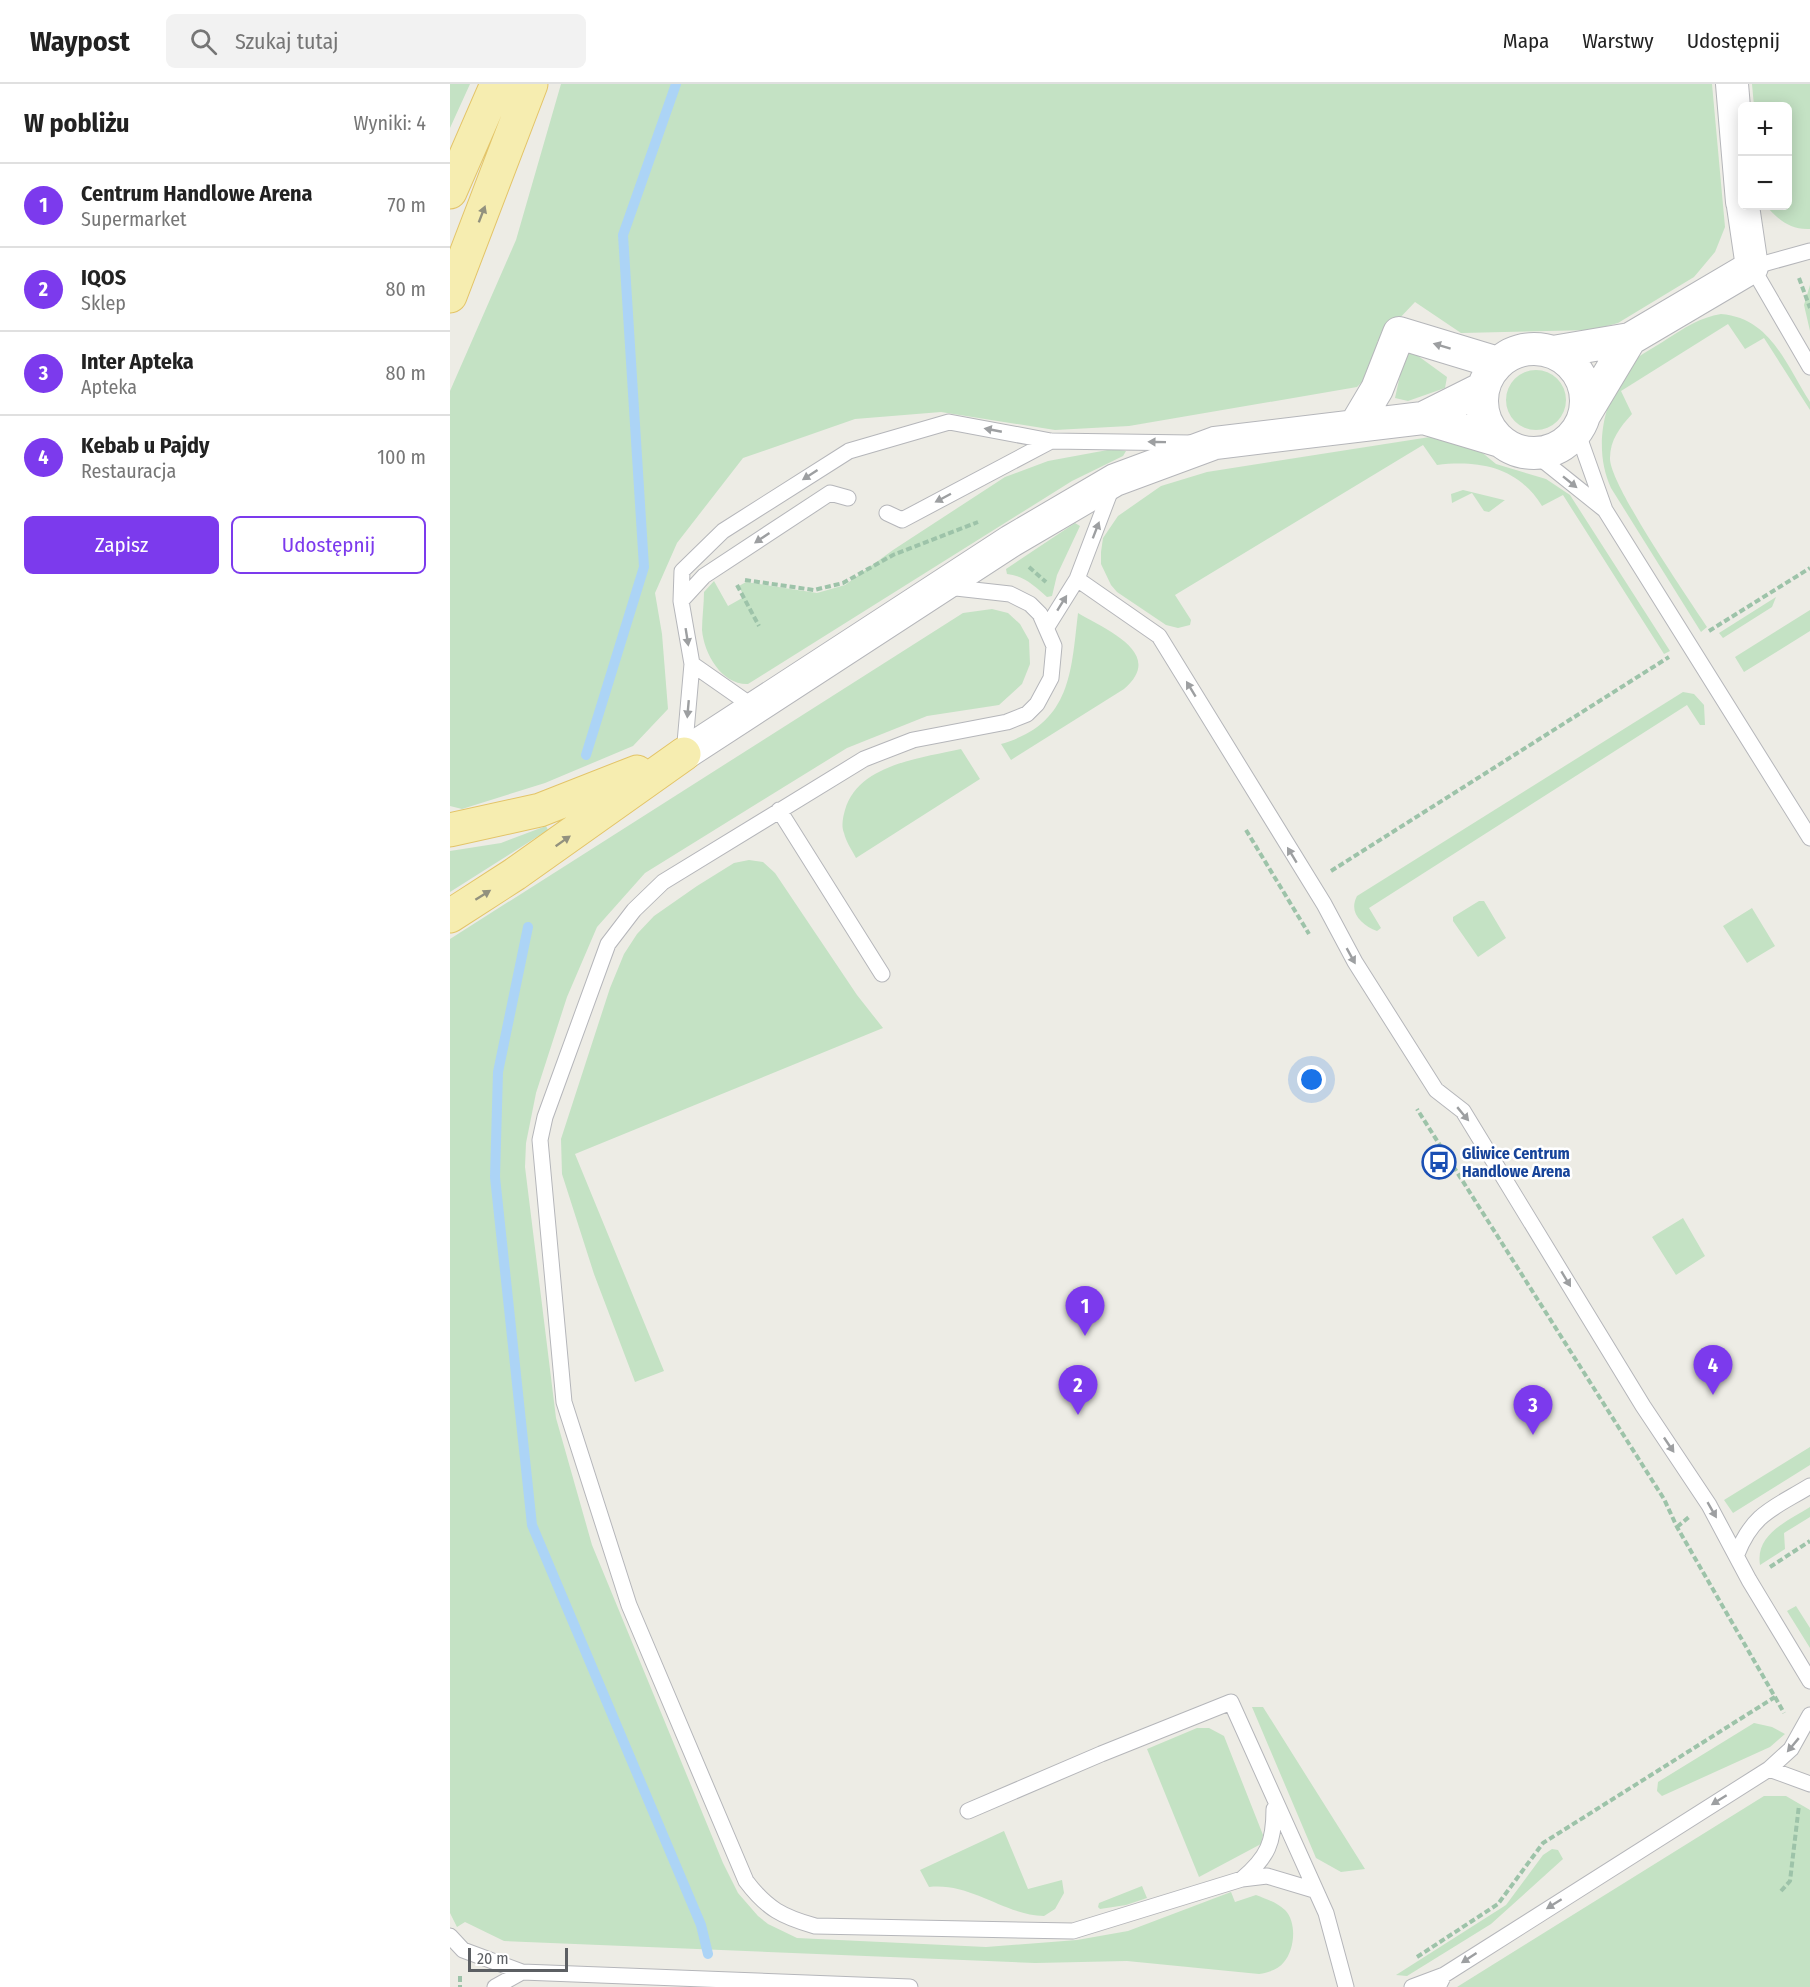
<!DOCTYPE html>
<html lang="pl">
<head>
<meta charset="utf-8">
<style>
  body { margin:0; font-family:"Fira Sans Condensed",sans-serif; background:#f2f2f2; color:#222 }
  .controls { position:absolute; right:18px; top:18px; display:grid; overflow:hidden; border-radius:9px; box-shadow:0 3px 15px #0003 }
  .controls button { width:54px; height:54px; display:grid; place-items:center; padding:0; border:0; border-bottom:2px solid #e0e0e0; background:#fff; color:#222; font:30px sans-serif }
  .scale { position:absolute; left:18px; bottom:15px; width:100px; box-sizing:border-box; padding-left:6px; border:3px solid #5c5f63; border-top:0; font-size:16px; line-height:21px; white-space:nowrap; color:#5c5f63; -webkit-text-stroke:4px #fff; paint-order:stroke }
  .you { position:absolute; left:862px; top:996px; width:21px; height:21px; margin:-15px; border:4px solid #fff; border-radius:50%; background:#1a73e8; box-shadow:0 0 0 9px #1a73e833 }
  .badge { display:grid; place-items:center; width:39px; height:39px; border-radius:50%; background:#7c3aed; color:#fff; font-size:20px; font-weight:700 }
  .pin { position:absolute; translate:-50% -50px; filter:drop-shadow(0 2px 3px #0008) }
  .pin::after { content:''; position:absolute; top:32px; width:21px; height:18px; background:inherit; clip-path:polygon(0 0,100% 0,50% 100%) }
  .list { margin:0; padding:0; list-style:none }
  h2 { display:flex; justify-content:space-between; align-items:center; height:78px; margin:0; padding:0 24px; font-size:26px }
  h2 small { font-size:20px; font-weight:400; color:#767676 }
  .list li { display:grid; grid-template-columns:39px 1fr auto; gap:18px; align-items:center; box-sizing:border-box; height:84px; padding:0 24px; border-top:2px solid #e0e0e0 }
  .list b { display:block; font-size:22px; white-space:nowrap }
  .list p { margin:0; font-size:20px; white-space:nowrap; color:#767676 }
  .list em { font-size:20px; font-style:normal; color:#767676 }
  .actions { display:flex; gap:12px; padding:18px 24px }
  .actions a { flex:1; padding:14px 0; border:2px solid #7c3aed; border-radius:9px; text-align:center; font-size:21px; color:#7c3aed }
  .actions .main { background:#7c3aed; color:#fff }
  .icon { flex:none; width:33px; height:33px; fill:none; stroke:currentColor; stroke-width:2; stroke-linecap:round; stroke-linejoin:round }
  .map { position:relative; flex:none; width:1360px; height:1903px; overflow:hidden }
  header { display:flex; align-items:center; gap:36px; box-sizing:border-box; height:84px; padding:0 30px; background:#fff; border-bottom:2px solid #e0e0e0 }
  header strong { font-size:28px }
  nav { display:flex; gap:33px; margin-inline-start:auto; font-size:21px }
  .search { width:420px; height:54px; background:#f2f2f2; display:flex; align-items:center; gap:15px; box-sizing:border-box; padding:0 21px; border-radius:9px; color:#767676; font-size:22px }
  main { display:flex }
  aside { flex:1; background:#fff }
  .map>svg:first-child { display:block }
  .green { fill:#c4e2c4 }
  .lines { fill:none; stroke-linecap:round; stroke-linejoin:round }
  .stream { stroke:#acd4f6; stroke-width:10 }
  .service-casing { stroke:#b5b6ba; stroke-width:17 }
  .minor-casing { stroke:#b5b6ba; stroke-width:34 }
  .primary-casing { stroke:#e3c468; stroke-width:35 }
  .path { stroke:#9dc3a9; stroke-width:4; stroke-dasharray:6 3; stroke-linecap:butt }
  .service { stroke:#fff; stroke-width:15 }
  .minor { stroke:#fff; stroke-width:32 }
  .primary { stroke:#f6edb0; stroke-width:33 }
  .oneway { fill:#92917e }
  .oneway2 { fill:#9d9fa1 }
  .labels { text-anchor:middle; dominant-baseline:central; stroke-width:5; stroke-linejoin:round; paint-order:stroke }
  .transit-label { font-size:16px; font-weight:bold; fill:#164399; stroke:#fff; text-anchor:start }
</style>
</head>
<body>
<header>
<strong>Waypost</strong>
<div class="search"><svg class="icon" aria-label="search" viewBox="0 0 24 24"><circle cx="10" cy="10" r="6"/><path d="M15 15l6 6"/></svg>Szukaj tutaj</div>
<nav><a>Mapa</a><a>Warstwy</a><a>Udostępnij</a></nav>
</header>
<main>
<aside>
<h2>W pobliżu<small>Wyniki: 4</small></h2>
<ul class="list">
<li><span class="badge">1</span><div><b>Centrum Handlowe Arena</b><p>Supermarket</p></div><em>70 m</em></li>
<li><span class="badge">2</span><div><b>IQOS</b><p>Sklep</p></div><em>80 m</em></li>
<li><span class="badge">3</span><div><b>Inter Apteka</b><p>Apteka</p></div><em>80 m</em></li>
<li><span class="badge">4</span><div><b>Kebab u Pajdy</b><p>Restauracja</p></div><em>100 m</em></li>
</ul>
<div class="actions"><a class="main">Zapisz</a><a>Udostępnij</a></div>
</aside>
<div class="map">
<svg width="1360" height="1903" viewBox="0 0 1360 1903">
  <rect width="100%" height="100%" fill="#edece5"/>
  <!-- green -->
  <path class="green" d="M 0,0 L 20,0 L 0,44 Z
    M 111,0 L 1262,0 L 1275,143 L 1265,168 L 1244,193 L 1168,239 L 1142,246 L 1011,249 L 965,218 L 927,258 L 927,283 L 907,303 L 679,342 L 605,346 L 491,328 L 405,335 L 293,374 L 227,459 L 205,509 L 212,550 L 218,625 L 183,662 L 95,699 L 12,725 L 0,722 L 0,307 L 66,156 Z
    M 1302,0 L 1360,0 L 1360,145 C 1340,146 1329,136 1316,122 L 1338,122 L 1338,22 L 1304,22 Z
    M 1360,201 L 1360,247 L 1354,221 Z
    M 1271,230 C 1321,234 1336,281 1360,318 L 1360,326 L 1314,254 L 1295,265 L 1278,240 L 1171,307 L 1182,330 C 1170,343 1160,356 1160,374 C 1159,400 1239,515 1257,543 L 1251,548 L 1161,404 C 1143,365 1153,316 1179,282 C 1187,271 1206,263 1217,255 C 1234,244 1251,233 1271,230 Z
    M 955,269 L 964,269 L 997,293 L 995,304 L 958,317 L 945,314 Z
    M1056 316a30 30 0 1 1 60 0a30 30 0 1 1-60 0Z
    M 980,353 L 993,353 L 1029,366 L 1046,380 L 1096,395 L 1120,411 L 1220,567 L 1214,570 L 1113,411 L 1092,422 C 1068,383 1029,376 987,381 L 973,361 L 725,511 L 741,536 L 740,541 L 728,544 L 716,541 L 667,508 L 661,501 L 651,480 L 651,468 L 653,454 L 668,432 L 711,402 L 757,388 Z
    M 663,365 L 676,367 L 673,372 L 622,397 L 298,600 C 272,601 254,570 252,546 C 252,534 254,520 254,508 L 264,497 L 278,522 L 294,513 L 289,502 L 296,498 L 367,509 L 395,501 L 443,466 L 555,393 L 598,377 Z
    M 1013,406 L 1054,416 L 1055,416 L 1039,428 L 1034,427 L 1022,409 L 1002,419 L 1001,410 Z
    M 625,439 L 630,442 L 607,491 L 602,512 L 597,513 C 584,502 575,492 557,490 L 556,485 Z
    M 1326,513 L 1322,523 L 1273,554 L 1269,549 Z
    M 542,525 L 558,529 L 570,540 L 579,556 L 580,580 L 572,600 L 549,621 L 477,632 L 397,664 L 195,789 L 147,843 L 117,913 L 86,1009 L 76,1059 L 75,1083 L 106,1334 L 142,1461 L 273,1779 L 288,1809 L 308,1832 L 318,1840 L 347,1854 L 536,1863 L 627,1856 L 678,1847 L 781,1808 L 785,1818 L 806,1811 C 816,1815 826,1818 835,1826 C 847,1838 845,1865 834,1878 C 828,1886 819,1888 809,1890 L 677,1877 L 585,1879 L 54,1857 L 15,1838 L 7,1843 L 0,1829 L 0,855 L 513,529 Z
    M 1360,526 L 1360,547 L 1294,588 L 1285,573 Z
    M 628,529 C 656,546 716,569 674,605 L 561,676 L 551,660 C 621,640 621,589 628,529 Z
    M 1233,608 L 1244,610 L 1254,621 L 1255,641 L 1250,641 L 1237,621 L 919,824 L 931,844 L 927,847 C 912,841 898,829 907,812 Z
    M 511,665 L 530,695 L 406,774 C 402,766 396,758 394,749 C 391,742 393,733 395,726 C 408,680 472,674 511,665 Z
    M 96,742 L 98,746 L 0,808 L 0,767 L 51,759 Z
    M 299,776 L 313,778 L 325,789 L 407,911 L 433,944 L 125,1070 L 214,1287 L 185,1298 L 144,1190 L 112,1090 L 111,1055 L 160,904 L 174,870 L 187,850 L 204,832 L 247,802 L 284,779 Z
    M 1029,817 L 1034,817 L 1056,854 L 1028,873 L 1003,837 L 1003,833 Z
    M 1302,824 L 1325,862 L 1297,879 L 1273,842 Z
    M 1233,1134 L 1255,1172 L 1226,1191 L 1202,1153 Z
    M 1360,1363 L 1360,1381 L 1283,1429 L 1274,1416 Z
    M 1360,1423 L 1360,1433 L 1334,1449 L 1335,1465 L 1310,1481 C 1305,1450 1338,1437 1360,1423 Z
    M 1346,1522 L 1360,1544 L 1360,1564 L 1337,1527 Z
    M 802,1623 L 813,1623 L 915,1785 L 891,1788 L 866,1774 Z
    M 1304,1639 L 1322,1643 L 1335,1650 L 1320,1663 L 1212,1712 L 1207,1707 L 1208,1698 Z
    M 747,1644 L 759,1644 L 774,1652 L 813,1751 L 811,1760 L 749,1793 L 697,1665 Z
    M 1314,1712 L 1336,1712 L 1360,1726 L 1360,1903 L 1007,1903 Z
    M 554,1747 L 578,1805 L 612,1796 L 614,1809 L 605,1825 L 594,1832 C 554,1831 521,1798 479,1803 L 470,1786 Z
    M 1102,1765 L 1108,1766 L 1113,1775 L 1041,1840 L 957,1892 L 946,1891 L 1056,1821 L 1093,1771 Z
    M 692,1802 L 697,1814 L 676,1821 L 650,1825 L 648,1823 L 649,1819 Z"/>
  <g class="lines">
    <!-- stream -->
    <path class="stream" d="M 136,671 L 194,483 L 173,151 L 226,0
      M 78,843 L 48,988 L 45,1093 L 82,1441 L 251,1841 L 258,1870"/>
    <!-- service casing -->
    <g class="service-casing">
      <path id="service" d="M 1360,167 L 1302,183 L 1360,283
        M 1127,347 L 1155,426 L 1360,754
        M 1085,370 L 1155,426
        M 437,429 L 452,436 L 601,357
        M 627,495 L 709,552 L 874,820 L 905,878 L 986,1006 L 1013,1027 L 1193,1322 L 1259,1421 L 1299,1496 L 1360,1597
        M 497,503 L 560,510 L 580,520 L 590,530 L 604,562 L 601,594 L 587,620 L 577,630 L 557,638 L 463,656 L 414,675 L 213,798 L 184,826 L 158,860 L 95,1033 L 90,1056 L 114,1318 L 179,1521 L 296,1797 C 317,1825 333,1833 365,1842 L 623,1847 L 792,1795 L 817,1792 L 864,1806
        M 231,517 L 232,487 L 273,447 L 399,367 L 499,338 L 601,357 L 741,359
        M 597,543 L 627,495 L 662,403
        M 242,580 L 305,624
        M 234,670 L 242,580 L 231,517 L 254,492 L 380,409 L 398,414
        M 329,726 L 432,890
        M 1287,1470 C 1303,1429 1324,1424 1360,1402
        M 1319,1685 L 1360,1700
        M 518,1727 L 651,1670 L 781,1618 L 876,1829 L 896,1903
        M 792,1795 C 818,1773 824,1758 824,1725
        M 0,1852 L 13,1866 L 72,1888 L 460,1903
        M 45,1903 L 72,1888
        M 962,1903 L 994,1891
        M 988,1903 L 994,1891 L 1319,1685 L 1341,1665 L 1360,1631"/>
    </g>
    <!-- minor casing -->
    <g class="minor-casing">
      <path id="minor" d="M 1282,0 L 1292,118
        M1032 317a52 52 0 1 1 104 0a52 52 0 1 1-104 0Z
        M 1103,268 L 1180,255 L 1302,183 L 1293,122
        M 1135,330 L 1180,255
        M 973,334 L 1050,357
        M 905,342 L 927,305 L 949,249 L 1048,279
        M 234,670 L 561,457 L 665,396 L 765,359 L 973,334 L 1033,304"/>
    </g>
    <!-- primary casing -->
    <g class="primary-casing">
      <path id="primary" d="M 0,108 L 47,0
        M 0,212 L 81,0
        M 0,746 L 90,726 L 187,688
        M 0,832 L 65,790 L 234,670"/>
    </g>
    <!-- path -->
    <path class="path" d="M 1349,194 L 1360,224
      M 579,483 L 596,498
      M 295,496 L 364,506 L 393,499 L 443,471 L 528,438
      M 287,501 L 309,542
      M 1259,547 L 1360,484
      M 796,746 L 859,850
      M 881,787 L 1219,573
      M 1227,1443 L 1239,1433
      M 1320,1483 L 1360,1457
      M 1325,1613 L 1334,1629
      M 1331,1807 L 1340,1797 L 1349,1721
      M 967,1873 L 1048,1820 L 1093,1759 L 1325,1613 L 1227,1443 L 1214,1415 L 967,1025
      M 10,1892 L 10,1903"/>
    <!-- service -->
    <use href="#service" class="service"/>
    <!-- minor -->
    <use href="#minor" class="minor"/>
    <!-- primary -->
    <use href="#primary" class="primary"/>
  </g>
  <!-- one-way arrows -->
  <defs><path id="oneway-solid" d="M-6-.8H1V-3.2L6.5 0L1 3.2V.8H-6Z" transform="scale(1.5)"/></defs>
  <g class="oneway">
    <use href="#oneway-solid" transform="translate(32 130) rotate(-69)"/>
    <use href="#oneway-solid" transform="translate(113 757) rotate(-35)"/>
    <use href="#oneway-solid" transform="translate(33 811) rotate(-32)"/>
  </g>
  <g class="oneway2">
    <use href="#oneway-solid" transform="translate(992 262) rotate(-163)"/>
    <use href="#oneway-solid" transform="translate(543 346) rotate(-169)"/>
    <use href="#oneway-solid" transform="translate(707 358) rotate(-179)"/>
    <use href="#oneway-solid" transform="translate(360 391) rotate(147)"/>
    <use href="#oneway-solid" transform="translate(1120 398) rotate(39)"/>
    <use href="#oneway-solid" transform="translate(493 414) rotate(152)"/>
    <use href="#oneway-solid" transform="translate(646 446) rotate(-69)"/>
    <use href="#oneway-solid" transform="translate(312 454) rotate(146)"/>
    <use href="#oneway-solid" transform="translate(612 519) rotate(-58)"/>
    <use href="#oneway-solid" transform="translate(237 553) rotate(81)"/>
    <use href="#oneway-solid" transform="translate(741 605) rotate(-121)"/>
    <use href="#oneway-solid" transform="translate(238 625) rotate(95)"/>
    <use href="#oneway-solid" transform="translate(842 771) rotate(-121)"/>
    <use href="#oneway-solid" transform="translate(901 872) rotate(61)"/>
    <use href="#oneway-solid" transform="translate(1013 1030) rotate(50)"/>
    <use href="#oneway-solid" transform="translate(1116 1195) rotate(59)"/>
    <use href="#oneway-solid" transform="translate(1219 1361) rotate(56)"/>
    <use href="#oneway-solid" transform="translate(1262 1426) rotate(60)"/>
    <use href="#oneway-solid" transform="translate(1343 1661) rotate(130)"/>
    <use href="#oneway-solid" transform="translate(1269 1716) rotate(148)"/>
    <use href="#oneway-solid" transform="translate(1104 1820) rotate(148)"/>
    <use href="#oneway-solid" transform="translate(1019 1874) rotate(147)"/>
  </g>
  <!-- icons -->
  <defs>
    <g id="bus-ring" transform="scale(1.725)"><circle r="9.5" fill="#fff" stroke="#1a4fb4" stroke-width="1.5"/><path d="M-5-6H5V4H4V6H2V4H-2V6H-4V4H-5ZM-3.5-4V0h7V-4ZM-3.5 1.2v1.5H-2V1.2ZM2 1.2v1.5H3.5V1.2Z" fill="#1a4fb4"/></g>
  </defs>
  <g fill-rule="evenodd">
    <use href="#bus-ring" x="989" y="1078"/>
  </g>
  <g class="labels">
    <!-- transit labels -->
    <g class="transit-label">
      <text x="1012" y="1069">Gliwice Centrum<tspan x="1012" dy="18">Handlowe Arena</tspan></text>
    </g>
  </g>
</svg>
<div class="controls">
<button>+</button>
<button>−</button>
</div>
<div class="scale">20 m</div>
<div class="you"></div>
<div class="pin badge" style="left:635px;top:1252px">1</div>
<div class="pin badge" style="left:628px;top:1331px">2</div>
<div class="pin badge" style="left:1083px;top:1351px">3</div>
<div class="pin badge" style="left:1263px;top:1311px">4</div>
</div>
</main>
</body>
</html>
